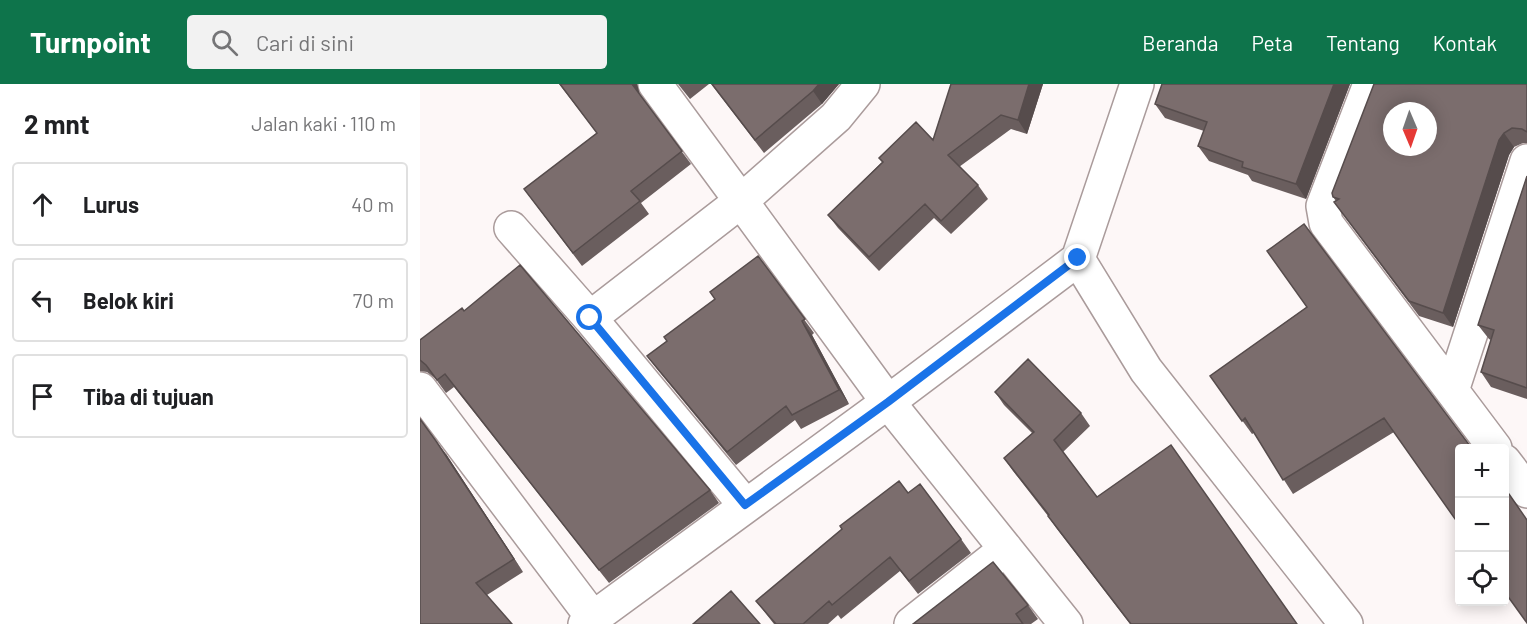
<!DOCTYPE html>
<html lang="id">
<head>
<meta charset="utf-8">
<style>
  body { margin:0; font-family:Barlow,sans-serif; background:#f2f2f2; color:#202124 }
  .controls { position:absolute; right:18px; bottom:18px; display:grid; overflow:hidden; border-radius:6px; box-shadow:0 3px 15px #0003 }
  .controls button { width:54px; height:54px; display:grid; place-items:center; padding:0; border:0; border-bottom:2px solid #e0e0e0; background:#fff; color:#202124; font:30px sans-serif }
  .compass { position:absolute; left:963px; top:18px; width:54px; height:54px; border-radius:50%; background:#fff; box-shadow:0 3px 15px #0003; rotate:178deg }
  .stop { position:absolute; width:18px; height:18px; margin:-14px; border:4px solid #1a73e8; border-radius:50%; background:#fff }
  .stop.end { background:#1a73e8; border-color:#fff; box-shadow:0 2px 6px #0008 }
  .list { margin:0; padding:0; list-style:none }
  h2 { display:flex; justify-content:space-between; align-items:center; height:78px; margin:0; padding:0 24px; font-size:26px }
  h2 small { font-size:20px; font-weight:400; color:#757577 }
  .list li { display:grid; grid-template-columns:39px 1fr auto; gap:18px; align-items:center; box-sizing:border-box; height:84px; margin:0 12px 12px; padding:0 12px; border:2px solid #e0e0e0; border-radius:6px }
  .list b { display:block; font-size:22px; white-space:nowrap }
  .list em { font-size:20px; font-style:normal; color:#757577 }
  .icon { flex:none; width:33px; height:33px; fill:none; stroke:currentColor; stroke-width:2; stroke-linecap:round; stroke-linejoin:round }
  .map { position:relative; flex:none; width:1107px; height:540px; overflow:hidden }
  header { display:flex; align-items:center; gap:36px; box-sizing:border-box; height:84px; padding:0 30px; background:#0e744b; color:#fff }
  header strong { font-size:28px }
  nav { display:flex; gap:33px; margin-inline-start:auto; font-size:21px }
  .search { width:420px; height:54px; background:#f2f2f2; display:flex; align-items:center; gap:15px; box-sizing:border-box; padding:0 21px; border-radius:6px; color:#757577; font-size:22px }
  main { display:flex }
  aside { flex:1; background:#fff }
  .map>svg:first-child { display:block }
  .lines { fill:none; stroke-linecap:round; stroke-linejoin:round }
  .minor-casing { stroke:#aa9b9b; stroke-width:36 }
  .minor { stroke:#fff; stroke-width:33 }
  .wall { fill:#6a5e5e }
  .shaded-wall { fill:#564c4c }
  .building { fill:#7b6d6d; stroke:#564c4c; stroke-width:1.5; fill-rule:evenodd }
  .route { stroke:#1a73e8; stroke-width:8 }
</style>
</head>
<body>
<header>
<strong>Turnpoint</strong>
<div class="search"><svg class="icon" aria-label="search" viewBox="0 0 24 24"><circle cx="10" cy="10" r="6"/><path d="M15 15l6 6"/></svg>Cari di sini</div>
<nav><a>Beranda</a><a>Peta</a><a>Tentang</a><a>Kontak</a></nav>
</header>
<main>
<aside>
<h2>2 mnt<small>Jalan kaki · 110 m</small></h2>
<ul class="list">
<li><svg class="icon" aria-label="ahead" viewBox="0 0 24 24"><path d="M12 20V5M6 11l6-6 6 6"/></svg><div><b>Lurus</b></div><em>40 m</em></li>
<li><svg class="icon" aria-label="left" viewBox="0 0 24 24"><path d="M17 20v-9H6M10 6l-5 5 5 5"/></svg><div><b>Belok kiri</b></div><em>70 m</em></li>
<li><svg class="icon" aria-label="arrive" viewBox="0 0 24 24"><path d="M6 21V4h12l-3 4 3 4H6"/></svg><div><b>Tiba di tujuan</b></div></li>
</ul>
</aside>
<div class="map">
<svg width="1107" height="540" viewBox="0 0 1107 540">
  <rect width="100%" height="100%" fill="#fdf7f7"/>
  <g class="lines">
    <!-- minor casing -->
    <g class="minor-casing">
      <path id="minor" d="M 235,0 L 321,117 L 170,234 L 325,421
        M 443,0 L 416,33 L 321,117 L 468,318 L 646,540
        M 950,0 L 903,122 L 906,139 L 1075,364
        M 91,144 L 170,234
        M 658,175 L 726,286 L 926,540
        M 0,305 L 173,534
        M 1032,307 L 1107,77
        M 1084,377 L 1107,407
        M 165,540 L 468,318 L 658,175 L 717,0
        M 491,540 L 586,465"/>
    </g>
    <!-- minor -->
    <use href="#minor" class="minor"/>
  </g>
  <!-- wall -->
  <path class="wall" d="M 139,0 L 217,0 L 219,10 L 271,80 L 221,119 L 229,130 L 162,182 L 104,105 L 177,49 Z
    M 258,0 L 289,0 L 270,15 Z
    M 291,0 L 419,0 L 402,20 L 344,69 Z
    M 531,0 L 623,0 L 607,50 L 591,45 L 539,83 L 558,101 L 568,115 L 531,150 L 514,134 L 459,187 L 418,144 L 408,131 L 462,78 L 459,74 L 513,56 Z
    M 930,0 L 886,115 L 832,97 L 828,91 L 789,77 L 778,62 L 784,47 L 745,34 L 735,20 Z
    M 1107,0 L 1107,59 L 1103,59 L 1094,63 L 1089,71 L 1033,243 L 999,232 L 925,133 L 914,118 L 916,117 L 913,113 Z
    M 1107,92 L 1107,315 L 1071,303 L 1061,288 L 1071,256 L 1069,255 L 1058,241 Z
    M 884,140 L 974,348 L 873,410 L 834,349 L 832,350 L 790,292 L 887,223 Z
    M 338,172 L 394,249 L 392,251 L 429,320 L 381,345 L 375,336 L 316,381 L 237,285 L 227,272 L 247,257 L 295,215 Z
    M 44,227 L 290,406 L 299,419 L 189,499 L 34,303 L 26,309 L 15,294 L 7,288 L 0,287 L 0,256 Z
    M 575,308 L 661,329 L 670,342 L 643,368 L 677,413 L 877,540 L 710,540 L 637,445 L 628,432 L 593,387 L 584,374 L 612,349 L 584,321 Z
    M 26,370 L 103,488 L 67,511 L 0,540 Z
    M 488,409 L 541,455 L 551,469 L 498,510 L 480,487 L 421,535 L 418,531 L 408,540 L 354,540 L 336,517 Z
    M 608,521 L 618,535 L 611,540 L 493,540 Z"/>
  <!-- shaded-wall -->
  <path class="shaded-wall" d="M 212,0 L 217,0 L 220,11 Z
    M 399,0 L 419,0 L 402,20 L 393,7 Z
    M 609,0 L 623,0 L 607,50 L 598,36 Z
    M 914,0 L 930,0 L 886,115 L 876,100 Z
    M 1084,49 L 1094,63 L 1089,71 L 1033,243 L 1023,229 L 1079,56 Z
    M 382,237 L 392,251 L 429,320 L 419,306 Z
    M 16,357 L 26,370 L 103,488 L 94,475 Z"/>
  <!-- building -->
  <path class="building" d="M 140,0 L 212,0 L 262,67 L 211,107 L 220,117 L 153,169 L 104,105 L 177,49 Z
    M 292,0 L 399,0 L 393,7 L 335,56 Z
    M 531,0 L 609,0 L 598,36 L 581,31 L 528,71 L 558,101 L 521,137 L 505,120 L 449,173 L 408,131 L 463,78 L 459,74 L 496,38 L 513,56 Z
    M 742,0 L 914,0 L 876,100 L 822,83 L 823,78 L 778,62 L 787,38 L 735,20 Z
    M 954,0 L 1107,0 L 1107,48 L 1102,45 L 1092,44 L 1084,49 L 1079,56 L 1023,229 L 989,217 L 914,118 L 919,115 L 913,113 L 912,109 ZM 972,27 L 1008,27 L 1008,63 L 972,63 Z
    M 1107,92 L 1107,304 L 1061,288 L 1074,246 L 1058,241 Z
    M 884,140 L 1050,362 L 1054,364 L 1040,364 L 1040,442 L 964,334 L 863,396 L 825,334 L 822,337 L 790,292 L 887,223 L 847,167 Z
    M 338,172 L 385,235 L 382,237 L 419,306 L 372,331 L 366,322 L 307,368 L 227,272 L 247,257 L 244,253 L 295,215 L 290,208 Z
    M 100,181 L 290,406 L 179,486 L 25,290 L 17,296 L 6,281 L 0,276 L 0,256 L 42,224 L 44,227 Z
    M 608,275 L 661,329 L 634,356 L 677,413 L 751,361 L 877,540 L 711,540 L 628,432 L 629,431 L 584,374 L 614,348 L 575,308 Z
    M 0,335 L 16,357 L 94,475 L 56,499 L 92,540 L 0,540 Z
    M 479,397 L 488,409 L 500,400 L 541,455 L 489,497 L 470,473 L 412,521 L 409,517 L 383,540 L 356,540 L 336,517 L 422,445 L 420,442 Z
    M 1084,406 L 1089,410 L 1107,436 L 1107,539 L 1084,507 Z
    M 573,478 L 608,521 L 596,530 L 603,540 L 493,540 Z
    M 311,507 L 340,540 L 273,540 Z"/>
  <g class="lines">
    <!-- route -->
    <path class="route" d="M 170,234 L 325,421 L 468,318 L 658,174"/>
  </g>
</svg>
<div class="controls">
<button>+</button>
<button>−</button>
<button><svg class="icon" aria-label="locate" viewBox="0 0 24 24"><circle cx="12" cy="12" r="6"/><path d="M12 2v4M12 18v4M2 12h4M18 12h4"/></svg></button>
</div>
<svg class="compass" viewBox="-18 -18 36 36"><path d="M0-13l5 13h-10z" fill="#e53935"/><path d="M0 13l5-13h-10z" fill="#757577"/></svg>
<div class="stop" style="left:170px;top:234px"></div>
<div class="stop end" style="left:658px;top:174px"></div>
</div>
</main>
</body>
</html>
